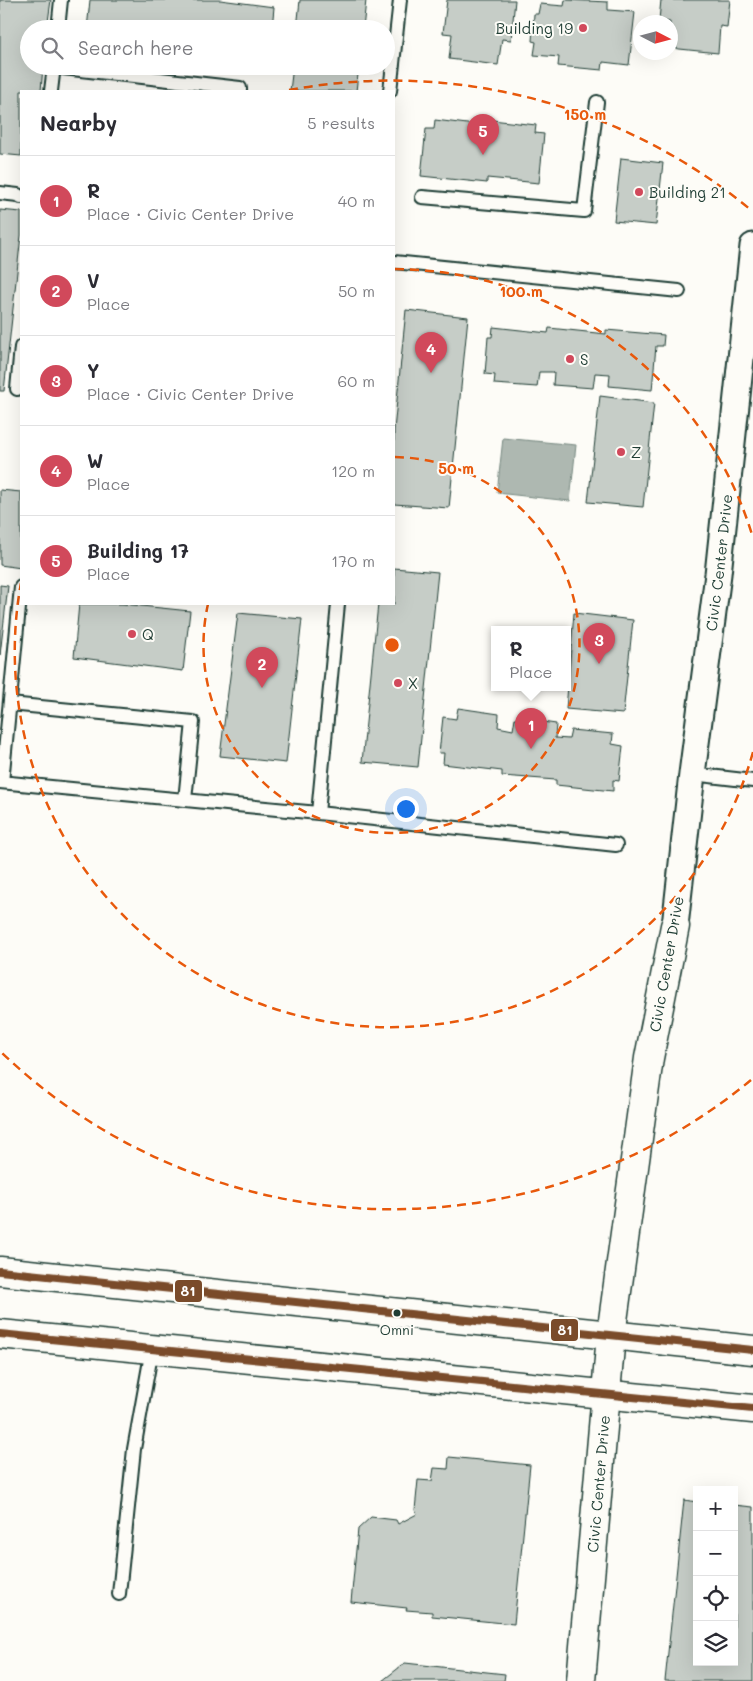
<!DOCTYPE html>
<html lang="en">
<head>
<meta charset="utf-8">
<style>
  body { margin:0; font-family:Mali,sans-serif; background:#f7f7f7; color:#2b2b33 }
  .controls { position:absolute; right:15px; bottom:15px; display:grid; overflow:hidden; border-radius:0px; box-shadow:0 5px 20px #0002 }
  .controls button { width:45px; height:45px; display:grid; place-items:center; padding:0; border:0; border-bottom:1px solid #e1e1e2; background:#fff; color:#2b2b33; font:25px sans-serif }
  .compass { position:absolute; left:633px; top:15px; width:45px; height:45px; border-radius:50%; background:#fff; box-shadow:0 5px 20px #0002; rotate:96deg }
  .you { position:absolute; left:405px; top:808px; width:18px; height:18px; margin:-12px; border:4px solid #fff; border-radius:50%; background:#1a73e8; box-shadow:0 0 0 8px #1a73e833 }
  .badge { display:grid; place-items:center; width:32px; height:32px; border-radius:50%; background:#d1495b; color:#fff; font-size:16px; font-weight:700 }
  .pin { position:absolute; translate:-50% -41px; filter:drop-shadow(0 1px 2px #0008) }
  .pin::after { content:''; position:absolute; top:26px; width:18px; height:15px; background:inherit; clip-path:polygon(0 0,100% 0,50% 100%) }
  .popup { position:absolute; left:491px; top:626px; width:80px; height:65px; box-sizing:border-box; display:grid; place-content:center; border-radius:0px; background:#fff; filter:drop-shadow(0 1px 4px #0005); font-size:16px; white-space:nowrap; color:#7c7c81 }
  .popup b { font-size:19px; color:#2b2b33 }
  .popup::after { content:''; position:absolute; left:50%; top:100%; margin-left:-10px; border:10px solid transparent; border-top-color:#fff }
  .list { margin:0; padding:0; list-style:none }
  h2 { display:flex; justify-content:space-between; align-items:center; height:65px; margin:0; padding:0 20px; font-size:21px }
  h2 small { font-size:16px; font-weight:400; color:#7c7c81 }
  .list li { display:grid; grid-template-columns:32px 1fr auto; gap:15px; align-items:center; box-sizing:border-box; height:90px; padding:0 20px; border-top:1px solid #e1e1e2 }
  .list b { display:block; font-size:19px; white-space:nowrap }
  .list p { margin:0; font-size:16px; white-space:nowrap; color:#7c7c81 }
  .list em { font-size:16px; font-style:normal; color:#7c7c81 }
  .icon { flex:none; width:28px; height:28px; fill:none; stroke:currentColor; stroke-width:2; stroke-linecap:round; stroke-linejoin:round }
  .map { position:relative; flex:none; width:753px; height:1681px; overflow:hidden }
  .search { position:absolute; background:#fff; box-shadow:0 5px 20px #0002; left:20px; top:20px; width:375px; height:55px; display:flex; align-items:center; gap:12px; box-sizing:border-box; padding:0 18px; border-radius:28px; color:#7c7c81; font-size:19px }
  .panel { position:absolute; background:#fff; box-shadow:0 5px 20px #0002; left:20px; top:90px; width:375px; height:515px; border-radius:0px }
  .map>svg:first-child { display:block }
  .water { fill:#aeb8b1; stroke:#75877f }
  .building { fill:#c6cdc7; stroke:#1f3d34 }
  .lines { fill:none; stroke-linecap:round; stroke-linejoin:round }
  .lane-casing { stroke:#1f3d34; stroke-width:16 }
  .street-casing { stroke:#1f3d34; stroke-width:29 }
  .secondary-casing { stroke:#1f3d34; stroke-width:31 }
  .primary-casing { stroke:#1f3d34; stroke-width:31 }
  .lane { stroke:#fdfcf7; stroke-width:12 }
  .street { stroke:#fdfcf7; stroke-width:25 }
  .secondary { stroke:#fdfcf7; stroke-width:28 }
  .primary { stroke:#fdfcf7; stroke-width:28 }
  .bus-1-casing { stroke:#fdfcf7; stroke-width:11 }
  .bus-1 { stroke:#7a4b2a; stroke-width:8 }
  .ring { fill:none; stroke:#e8590c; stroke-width:2.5; stroke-dasharray:9 6 }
  .poi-dot { fill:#d1495b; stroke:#fdfcf7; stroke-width:2 }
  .bus-dot { fill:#1f3d34; stroke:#fdfcf7; stroke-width:2 }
  .labels { text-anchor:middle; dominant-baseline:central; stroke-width:4; stroke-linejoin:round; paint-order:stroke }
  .bus-label { font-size:14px; fill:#1f3d34; stroke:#fdfcf7 }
  .poi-label { font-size:15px; fill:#1f3d34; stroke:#fdfcf7; text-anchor:start }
  .street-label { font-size:15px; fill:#1f3d34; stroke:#fdfcf7 }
  .centre { fill:#e8590c; stroke:#fdfcf7; stroke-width:2.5 }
  .ring-label { font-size:15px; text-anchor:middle; font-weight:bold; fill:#e8590c; stroke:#fdfcf7; stroke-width:4; stroke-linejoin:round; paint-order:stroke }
  .line-badge { stroke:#fdfcf7; stroke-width:2 }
  .badge-label { font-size:14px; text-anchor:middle; font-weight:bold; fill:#fff }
</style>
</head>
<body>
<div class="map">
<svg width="753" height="1681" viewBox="0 0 753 1681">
  <rect width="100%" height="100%" fill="#fdfcf7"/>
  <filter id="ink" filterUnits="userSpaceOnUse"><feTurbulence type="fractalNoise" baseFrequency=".02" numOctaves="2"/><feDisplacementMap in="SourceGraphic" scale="10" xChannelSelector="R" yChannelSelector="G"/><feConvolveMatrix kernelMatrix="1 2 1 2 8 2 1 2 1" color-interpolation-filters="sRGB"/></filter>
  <g filter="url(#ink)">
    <!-- water -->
    <path class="water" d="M 503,438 L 576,445 L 570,501 L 497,493 Z"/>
    <!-- building -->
    <path class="building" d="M 0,0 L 51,0 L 47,29 L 29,29 L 29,66 L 43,66 L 41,91 L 21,91 L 21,156 L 0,154 Z
      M 90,0 L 220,0 L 274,7 L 272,29 L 87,29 Z
      M 300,0 L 366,0 L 363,29 L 297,29 Z
      M 447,0 L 515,0 L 511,40 L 502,39 L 498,65 L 449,59 L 452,34 L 443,33 Z
      M 565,0 L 608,2 L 608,10 L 635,12 L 629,65 L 603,62 L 602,70 L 558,66 L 559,57 L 534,55 L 536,42 L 532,41 L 534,14 L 538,14 L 540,4 L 564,6 Z
      M 661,0 L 730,0 L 727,27 L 720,26 L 718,53 L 670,48 L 670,22 L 659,20 Z
      M 244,66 L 268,66 L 267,69 Z
      M 293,66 L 359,66 L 356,91 L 290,91 Z
      M 435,120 L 491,127 L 492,120 L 536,125 L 535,133 L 544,134 L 539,183 L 487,178 L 487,183 L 421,176 L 426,129 L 434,129 Z
      M 621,158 L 663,163 L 656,225 L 614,221 Z
      M 0,210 L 21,212 L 21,235 L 4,391 L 0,391 Z
      M 406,310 L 468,317 L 449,508 L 394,504 L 394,430 Z
      M 493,327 L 548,333 L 549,328 L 606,334 L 606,330 L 664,335 L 663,346 L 656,346 L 652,390 L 609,386 L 610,374 L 595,373 L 593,388 L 553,385 L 554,372 L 539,372 L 537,387 L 494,384 L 495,375 L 485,374 L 488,337 L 492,337 Z
      M 600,396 L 654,403 L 643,507 L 588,502 Z
      M 0,490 L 21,492 L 21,568 L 0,565 Z
      M 394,568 L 438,572 L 418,767 L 362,762 L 378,604 L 394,604 Z
      M 0,585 L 8,586 L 0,655 Z
      M 79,604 L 122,604 L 190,611 L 183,671 L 74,657 Z
      M 238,613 L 302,619 L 286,763 L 220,756 Z
      M 574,613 L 633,620 L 623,714 L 566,709 Z
      M 458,708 L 499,714 L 498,727 L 513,730 L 515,718 L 556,724 L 555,738 L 569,739 L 571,730 L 613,734 L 612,744 L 623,746 L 619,781 L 613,780 L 613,791 L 556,785 L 556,780 L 502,776 L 502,771 L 443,764 L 444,753 L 439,753 L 443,717 L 456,719 Z
      M 449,1457 L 530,1465 L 514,1624 L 432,1616 L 432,1612 L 406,1610 L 407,1608 L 351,1602 L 358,1529 L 371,1517 L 396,1520 L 398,1524 L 417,1514 L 415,1510 L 418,1480 L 432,1481 L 434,1468 L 448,1469 Z
      M 684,1500 L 697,1502 L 697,1662 L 734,1662 L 734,1505 L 753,1507 L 753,1681 L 665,1681 Z
      M 405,1663 L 505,1674 L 504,1681 L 382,1681 Z"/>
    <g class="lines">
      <!-- lane casing -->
      <g class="lane-casing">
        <path id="lane" d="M 58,29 L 61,0
          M 54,67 L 240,88 L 240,91
          M 51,91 L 54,66
          M 390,91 L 400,0
          M 0,193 L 18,195 L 21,197
          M 422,197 L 584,211 L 597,102
          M 394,262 L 679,291
          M 17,389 L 21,347
          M 10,704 L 193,722 L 185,800
          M 692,774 L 753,781
          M 0,782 L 318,813 L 616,845
          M 2,782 L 21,587
          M 318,813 L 338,604
          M 119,1594 L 134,1449 L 152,1349"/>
      </g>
      <!-- street casing -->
      <g class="street-casing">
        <g id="street">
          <path id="s1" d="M 675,926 L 692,774 L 718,574 L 753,246"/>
        </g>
      </g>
      <!-- secondary casing -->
      <g class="secondary-casing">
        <g id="secondary">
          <path id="s2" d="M 581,1681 L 611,1335 L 649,1058 L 675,926"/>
        </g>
      </g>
      <!-- primary casing -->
      <g class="primary-casing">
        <path id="primary" d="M 0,1271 L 753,1350
          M 0,1334 L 753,1409"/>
      </g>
      <!-- lane -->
      <use href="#lane" class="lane"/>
      <!-- street -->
      <use href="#street" class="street"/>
      <!-- secondary -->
      <use href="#secondary" class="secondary"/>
      <!-- primary -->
      <use href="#primary" class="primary"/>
      <!-- bus-1 casing -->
      <g class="bus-1-casing">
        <path id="bus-1" d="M 0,1271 L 753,1350
          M 0,1334 L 753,1409"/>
      </g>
      <!-- bus-1 -->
      <use href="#bus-1" class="bus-1"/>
    </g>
  </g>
  <!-- distance rings -->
  <g class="ring">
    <path d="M395 457A188 188 0 1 1 208 604"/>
    <path d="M753 752A376 376 0 0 1 21 583M395 269A376 376 0 0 1 753 538"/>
    <path d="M751 1080A564 564 0 0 1 0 1051M289 90A564 564 0 0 1 751 210"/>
  </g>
  <!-- markers -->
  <g class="poi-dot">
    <circle cx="583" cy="28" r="5"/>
    <circle cx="639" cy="192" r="5"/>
    <circle cx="570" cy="359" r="5"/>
    <circle cx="621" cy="452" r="5"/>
    <circle cx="132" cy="634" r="5"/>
    <circle cx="398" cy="683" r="5"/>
  </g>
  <circle class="bus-dot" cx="397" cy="1313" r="4.5"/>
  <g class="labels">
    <!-- bus labels -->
    <g class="bus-label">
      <text x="397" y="1329">Omni</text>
    </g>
    <!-- poi labels -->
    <g class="poi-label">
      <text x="573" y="28" text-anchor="end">Building 19</text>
      <text x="649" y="192">Building 21</text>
      <text x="580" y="359">S</text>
      <text x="631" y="452">Z</text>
      <text x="142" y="634">Q</text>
      <text x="408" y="683">X</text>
    </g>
    <!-- street labels -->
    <g class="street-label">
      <text stroke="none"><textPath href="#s1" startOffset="366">Civic Center Drive</textPath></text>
      <text transform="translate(666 964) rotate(-80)">Civic Center Drive</text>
      <text stroke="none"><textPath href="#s2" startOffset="198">Civic Center Drive</textPath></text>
    </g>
  </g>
  <circle cx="392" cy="645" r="8" class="centre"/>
  <g class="ring-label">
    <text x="585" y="120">150 m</text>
    <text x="521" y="297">100 m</text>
    <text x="456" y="474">50 m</text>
  </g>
  <g class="line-badge">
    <rect x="174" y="1279" width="29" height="24" rx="5" fill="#7a4b2a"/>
    <rect x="550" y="1318" width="29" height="24" rx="5" fill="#7a4b2a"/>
  </g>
  <g class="badge-label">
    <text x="188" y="1296">81</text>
    <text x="565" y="1335">81</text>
  </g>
</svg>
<div class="controls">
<button>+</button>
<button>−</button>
<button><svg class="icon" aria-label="locate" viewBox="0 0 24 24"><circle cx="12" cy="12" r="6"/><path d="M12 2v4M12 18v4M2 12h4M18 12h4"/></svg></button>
<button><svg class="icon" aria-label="layers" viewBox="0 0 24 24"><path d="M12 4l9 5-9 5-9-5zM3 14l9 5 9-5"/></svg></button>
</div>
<svg class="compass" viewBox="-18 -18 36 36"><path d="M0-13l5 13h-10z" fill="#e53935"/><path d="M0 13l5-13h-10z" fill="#7c7c81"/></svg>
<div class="you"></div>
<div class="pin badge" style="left:531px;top:749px">1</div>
<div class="popup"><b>R</b>Place</div>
<div class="pin badge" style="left:262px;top:688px">2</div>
<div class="pin badge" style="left:599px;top:664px">3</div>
<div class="pin badge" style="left:431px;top:373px">4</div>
<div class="pin badge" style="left:483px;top:155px">5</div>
<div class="search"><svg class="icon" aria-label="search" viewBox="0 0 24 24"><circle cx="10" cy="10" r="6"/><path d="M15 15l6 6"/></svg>Search here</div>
<section class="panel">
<h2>Nearby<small>5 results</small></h2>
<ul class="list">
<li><span class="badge">1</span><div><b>R</b><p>Place · Civic Center Drive</p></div><em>40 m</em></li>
<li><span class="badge">2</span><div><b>V</b><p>Place</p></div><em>50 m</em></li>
<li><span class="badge">3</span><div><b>Y</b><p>Place · Civic Center Drive</p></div><em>60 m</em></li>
<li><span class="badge">4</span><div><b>W</b><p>Place</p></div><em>120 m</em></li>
<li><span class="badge">5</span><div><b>Building 17</b><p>Place</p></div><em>170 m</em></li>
</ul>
</section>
</div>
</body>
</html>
